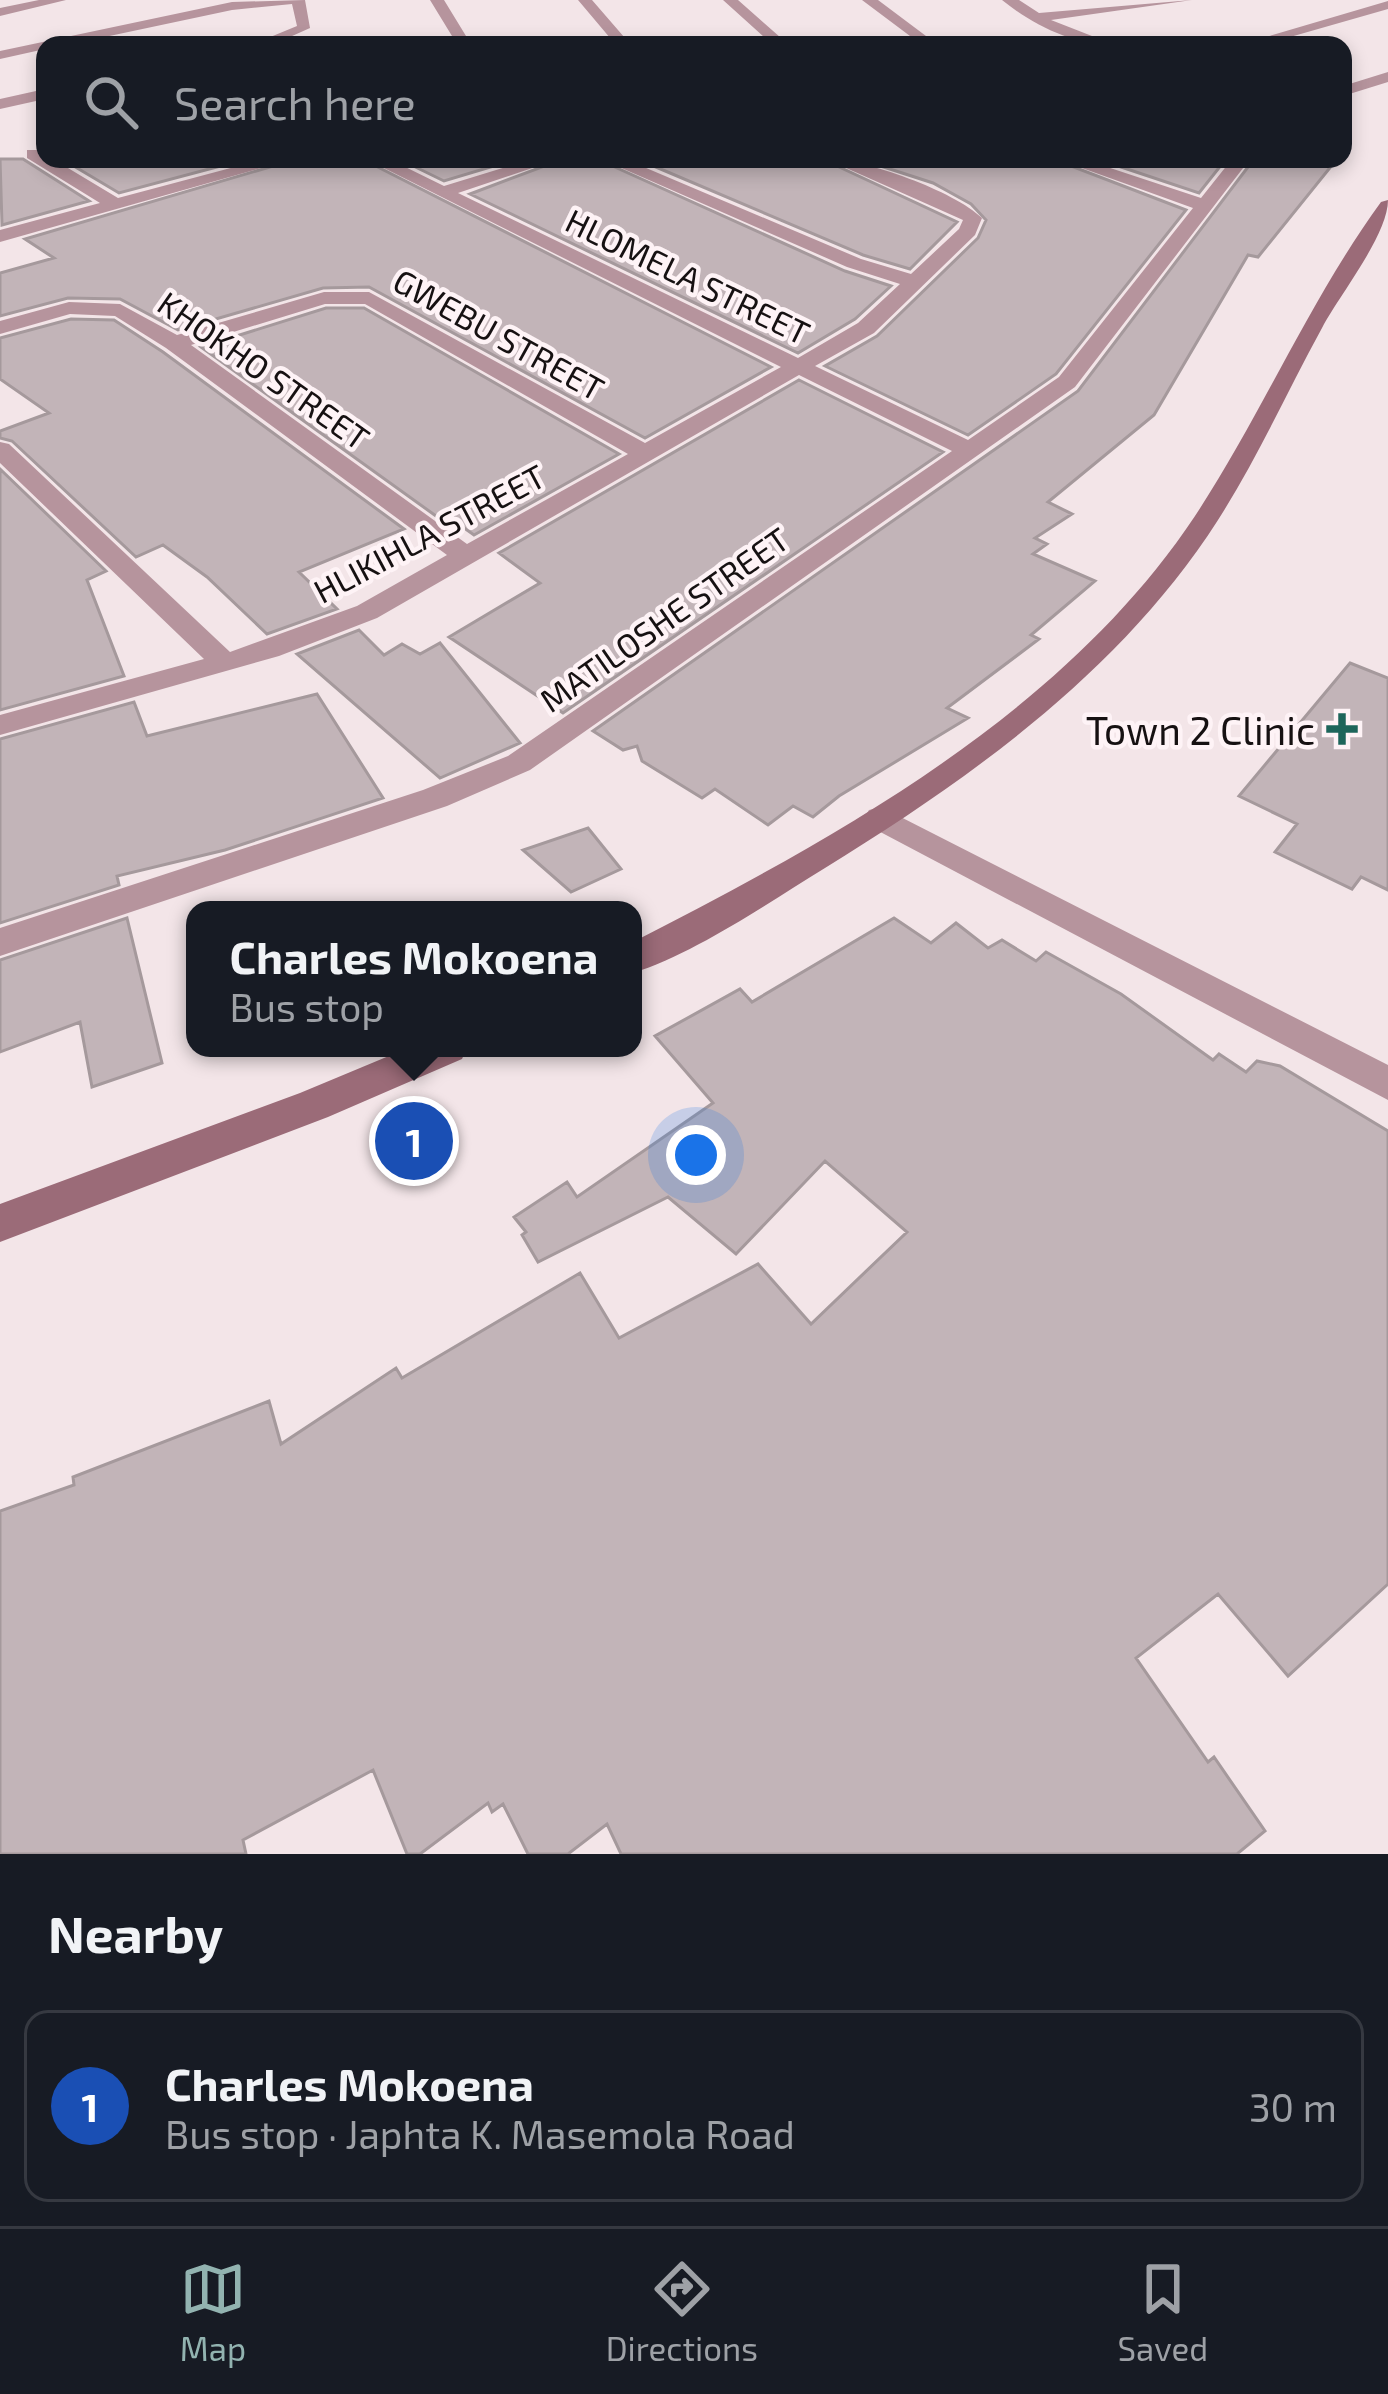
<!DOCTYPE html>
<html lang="en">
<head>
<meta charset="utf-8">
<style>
  body { margin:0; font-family:"Exo 2",sans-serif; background:#20242c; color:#f1f3f6 }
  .you { position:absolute; left:696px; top:1155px; width:42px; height:42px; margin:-30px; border:9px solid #fff; border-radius:50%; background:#1a73e8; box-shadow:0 0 0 18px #1a73e833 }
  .badge { display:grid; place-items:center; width:78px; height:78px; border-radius:50%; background:#92b3b0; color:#fff; font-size:39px; font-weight:700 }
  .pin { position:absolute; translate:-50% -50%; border:6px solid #fff; box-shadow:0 3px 12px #0006 }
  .popup { position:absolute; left:186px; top:901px; width:456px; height:156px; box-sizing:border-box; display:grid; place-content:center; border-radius:24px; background:#171b24; filter:drop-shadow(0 3px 9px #0005); font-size:39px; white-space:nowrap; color:#9ea1a6 }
  .popup b { font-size:45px; color:#f1f3f6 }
  .popup::after { content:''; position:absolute; left:50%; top:100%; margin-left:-24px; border:24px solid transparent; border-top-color:#171b24 }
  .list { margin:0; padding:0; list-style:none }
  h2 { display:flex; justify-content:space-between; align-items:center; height:156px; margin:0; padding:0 48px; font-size:51px }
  h2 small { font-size:39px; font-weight:400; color:#9ea1a6 }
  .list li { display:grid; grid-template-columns:78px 1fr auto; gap:36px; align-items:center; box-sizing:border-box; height:192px; margin:0 24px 24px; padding:0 24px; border:3px solid #363941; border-radius:24px }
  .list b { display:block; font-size:45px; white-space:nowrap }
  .list p { margin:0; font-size:39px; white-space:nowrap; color:#9ea1a6 }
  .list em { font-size:39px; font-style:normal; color:#9ea1a6 }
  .icon { flex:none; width:66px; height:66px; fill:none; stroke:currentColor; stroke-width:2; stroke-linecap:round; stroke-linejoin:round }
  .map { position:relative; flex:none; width:1388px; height:1854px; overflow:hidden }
  .search { position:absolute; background:#171b24; box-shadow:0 6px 18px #0003; left:36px; right:36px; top:36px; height:132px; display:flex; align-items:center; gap:30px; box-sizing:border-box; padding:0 42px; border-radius:24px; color:#9ea1a6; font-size:45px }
  .sheet { height:372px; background:#171b24 }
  nav { display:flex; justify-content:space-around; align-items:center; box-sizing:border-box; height:168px; border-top:3px solid #363941; background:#171b24; font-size:33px; color:#9ea1a6 }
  nav a { display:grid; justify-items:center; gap:6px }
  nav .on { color:#92b3b0 }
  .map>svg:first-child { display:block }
  .building { fill:#c2b4b8; stroke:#a5999c; stroke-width:3 }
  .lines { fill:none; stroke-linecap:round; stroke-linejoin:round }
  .street { fill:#b6949d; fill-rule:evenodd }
  .secondary { fill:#9b6b78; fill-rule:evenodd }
  .poi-dot { fill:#1d655a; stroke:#fef3f6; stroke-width:4.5 }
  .labels { text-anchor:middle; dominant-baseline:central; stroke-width:9; stroke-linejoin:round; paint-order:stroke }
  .far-street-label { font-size:33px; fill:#161112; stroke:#fef3f6 }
  .poi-label { font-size:39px; fill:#161112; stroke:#fef3f6; text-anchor:end }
</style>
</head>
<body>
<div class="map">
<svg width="1388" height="1854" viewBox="0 0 1388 1854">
  <rect width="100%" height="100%" fill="#f3e5e8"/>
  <!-- building -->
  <path class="building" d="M 0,159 L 23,159 L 89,201 L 2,225 Z
    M 62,159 L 247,159 L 119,193 Z
    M 297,159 L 362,159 L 771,367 L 645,438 L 369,287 L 323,288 L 178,330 L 120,299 L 68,298 L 0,316 L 0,273 L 54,258 L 25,239 Z
    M 399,159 L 517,159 L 444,181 Z
    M 563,159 L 597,159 L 845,271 L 891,286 L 855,319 L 798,353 L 470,194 Z
    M 637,159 L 822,159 L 957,222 L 910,269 L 863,255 Z
    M 859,159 L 1053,159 L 1186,210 L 1056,374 L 968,435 L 825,366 L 877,336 L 978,238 L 986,220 L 971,204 L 933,183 Z
    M 1097,159 L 1226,159 L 1199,193 Z
    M 1254,159 L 1337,159 L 1258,257 L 1248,255 L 1154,415 L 1048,502 L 1072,514 L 1035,538 L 1047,544 L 1033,554 L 1095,581 L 1031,635 L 1039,639 L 947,708 L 968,718 L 839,796 L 813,817 L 793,806 L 768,825 L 715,789 L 702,798 L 642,761 L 637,746 L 623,750 L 593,731 L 1078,391 Z
    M 326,308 L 364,308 L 619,454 L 474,535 L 443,513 L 436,516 L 201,347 Z
    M 71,319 L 114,320 L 163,352 L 404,529 L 299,572 L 337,609 L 267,634 L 207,577 L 163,545 L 136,557 L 12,441 L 0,438 L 0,431 L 49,413 L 0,379 L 0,338 Z
    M 799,380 L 943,452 L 563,713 L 449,637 L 540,583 L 499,553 Z
    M 0,469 L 106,571 L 87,580 L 124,676 L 0,710 Z
    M 359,630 L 384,655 L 402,644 L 420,654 L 440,643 L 520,743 L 440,778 L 297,654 Z
    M 1350,663 L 1388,678 L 1388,890 L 1361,877 L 1352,889 L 1275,852 L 1297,824 L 1239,796 Z
    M 317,694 L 383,798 L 225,850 L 117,876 L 119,885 L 0,923 L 0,739 L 134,702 L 147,736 Z
    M 588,828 L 621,869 L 571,892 L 523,850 Z
    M 127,918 L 162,1063 L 92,1087 L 80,1022 L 0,1052 L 0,960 Z
    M 894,918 L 931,943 L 956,923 L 988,948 L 1002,940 L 1036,961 L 1046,952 L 1121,994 L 1213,1060 L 1219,1054 L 1246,1072 L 1257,1061 L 1280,1066 L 1388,1131 L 1388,1584 L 1288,1676 L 1218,1594 L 1136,1658 L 1208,1762 L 1214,1757 L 1265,1831 L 1237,1854 L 621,1854 L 607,1824 L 568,1854 L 528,1854 L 503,1804 L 492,1812 L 488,1803 L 420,1854 L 407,1854 L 373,1770 L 243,1840 L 246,1854 L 0,1854 L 0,1511 L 74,1485 L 73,1477 L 269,1401 L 281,1444 L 396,1368 L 402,1378 L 580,1273 L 619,1338 L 758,1264 L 811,1324 L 907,1232 L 825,1161 L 736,1254 L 668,1197 L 538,1262 L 522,1235 L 526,1232 L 514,1217 L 567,1182 L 577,1197 L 713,1103 L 655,1036 L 740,989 L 752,1002 Z"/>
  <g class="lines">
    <!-- street -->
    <path class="street" d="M 39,0 L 66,0 L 0,16 L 0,8 Z
      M 305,0 L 310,28 L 272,45 L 251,45 L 297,26 L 292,4 L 232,10 L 67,45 L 45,45 L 45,49 L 0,59 L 0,51 L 232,2 Z
      M 430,0 L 444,0 L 466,36 L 464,45 L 450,45 L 452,36 Z
      M 578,0 L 592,0 L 631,45 L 616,45 Z
      M 723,0 L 738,0 L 789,45 L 773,45 Z
      M 862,0 L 878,0 L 938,45 L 922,45 Z
      M 1002,0 L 1019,0 L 1039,13 L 1192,0 L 1051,20 L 1115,45 C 1074,45 1034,26 1002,0 Z
      M 1388,1 L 1388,9 L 1262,45 L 1239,45 Z
      M 1388,72 L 1388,82 L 1343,96 L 1343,86 Z
      M 45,89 L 45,99 L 0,109 L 0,99 Z
      M 27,150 L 39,150 L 45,159 L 53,159 L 118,198 L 264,159 L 293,159 L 0,242 L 0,230 L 100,203 L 27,158 Z
      M 366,159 L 389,159 L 444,186 L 532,159 L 559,159 L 458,193 L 798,358 L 858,323 L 900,284 L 847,267 L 601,159 L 625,159 L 861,259 L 911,274 L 959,229 L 963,220 L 826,159 C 866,159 954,191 982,218 L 975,235 L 874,333 L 815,366 L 968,440 L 1059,377 L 1193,208 L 1057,159 L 1083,159 L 1201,198 L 1232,159 L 1250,159 L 1075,387 L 530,770 L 447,806 L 0,956 L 0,928 L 423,790 L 508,756 L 952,451 L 799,375 L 377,618 L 279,656 L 0,735 L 0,715 L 204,659 L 0,463 L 0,442 L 9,444 L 230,652 L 357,606 L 447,555 L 166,348 L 115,316 L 70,314 L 0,334 L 0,321 L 69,302 L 120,304 L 177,335 L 324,292 L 369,292 L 645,443 L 781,367 ZM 325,304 L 365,304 L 628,454 L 467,544 L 191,345 Z
      M 881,807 L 1388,1065 L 1388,1100 L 869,826 L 864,818 L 869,810 Z"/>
    <!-- secondary -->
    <path class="secondary" d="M 1388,200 C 1388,235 1340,294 1322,328 C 1287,392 1257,459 1218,520 C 1122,670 974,776 825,868 C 768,903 696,953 633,973 L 633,942 C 838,837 1064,713 1195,516 C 1262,414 1309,301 1381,202 Z
      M 408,1048 L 467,1048 L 462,1059 L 328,1117 L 0,1242 L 0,1204 L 300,1093 Z"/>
  </g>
  <!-- markers -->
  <path class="poi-dot" d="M1336 711h12v12h12v12h-12v12h-12v-12h-12v-12h12z"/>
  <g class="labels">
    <!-- far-street labels -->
    <g class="far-street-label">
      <text transform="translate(688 276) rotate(26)">HLOMELA STREET</text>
      <text transform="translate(499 334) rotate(29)">GWEBU STREET</text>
      <text transform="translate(264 370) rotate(35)">KHOKHO STREET</text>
      <text transform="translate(429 533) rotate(-28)">HLIKIHLA STREET</text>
      <text transform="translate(664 619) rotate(-35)">MATILOSHE STREET</text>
    </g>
    <!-- poi labels -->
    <g class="poi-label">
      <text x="1315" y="729">Town 2 Clinic</text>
    </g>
  </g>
</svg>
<div class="you"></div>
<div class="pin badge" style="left:414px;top:1141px;background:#1a4fb4">1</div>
<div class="popup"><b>Charles Mokoena</b>Bus stop</div>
<div class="search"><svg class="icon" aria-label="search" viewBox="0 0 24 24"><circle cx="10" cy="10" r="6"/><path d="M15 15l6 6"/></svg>Search here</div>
</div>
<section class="sheet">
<h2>Nearby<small></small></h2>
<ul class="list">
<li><span class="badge" style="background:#1a4fb4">1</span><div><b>Charles Mokoena</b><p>Bus stop · Japhta K. Masemola Road</p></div><em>30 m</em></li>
</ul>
</section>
<nav>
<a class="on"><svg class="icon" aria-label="map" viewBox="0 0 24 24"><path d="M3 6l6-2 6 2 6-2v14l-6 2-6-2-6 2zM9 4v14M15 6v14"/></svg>Map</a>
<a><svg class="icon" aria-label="directions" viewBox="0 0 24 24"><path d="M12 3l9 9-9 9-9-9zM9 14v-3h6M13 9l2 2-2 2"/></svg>Directions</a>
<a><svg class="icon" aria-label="saved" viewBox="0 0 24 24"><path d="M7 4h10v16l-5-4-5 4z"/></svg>Saved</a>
</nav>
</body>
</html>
